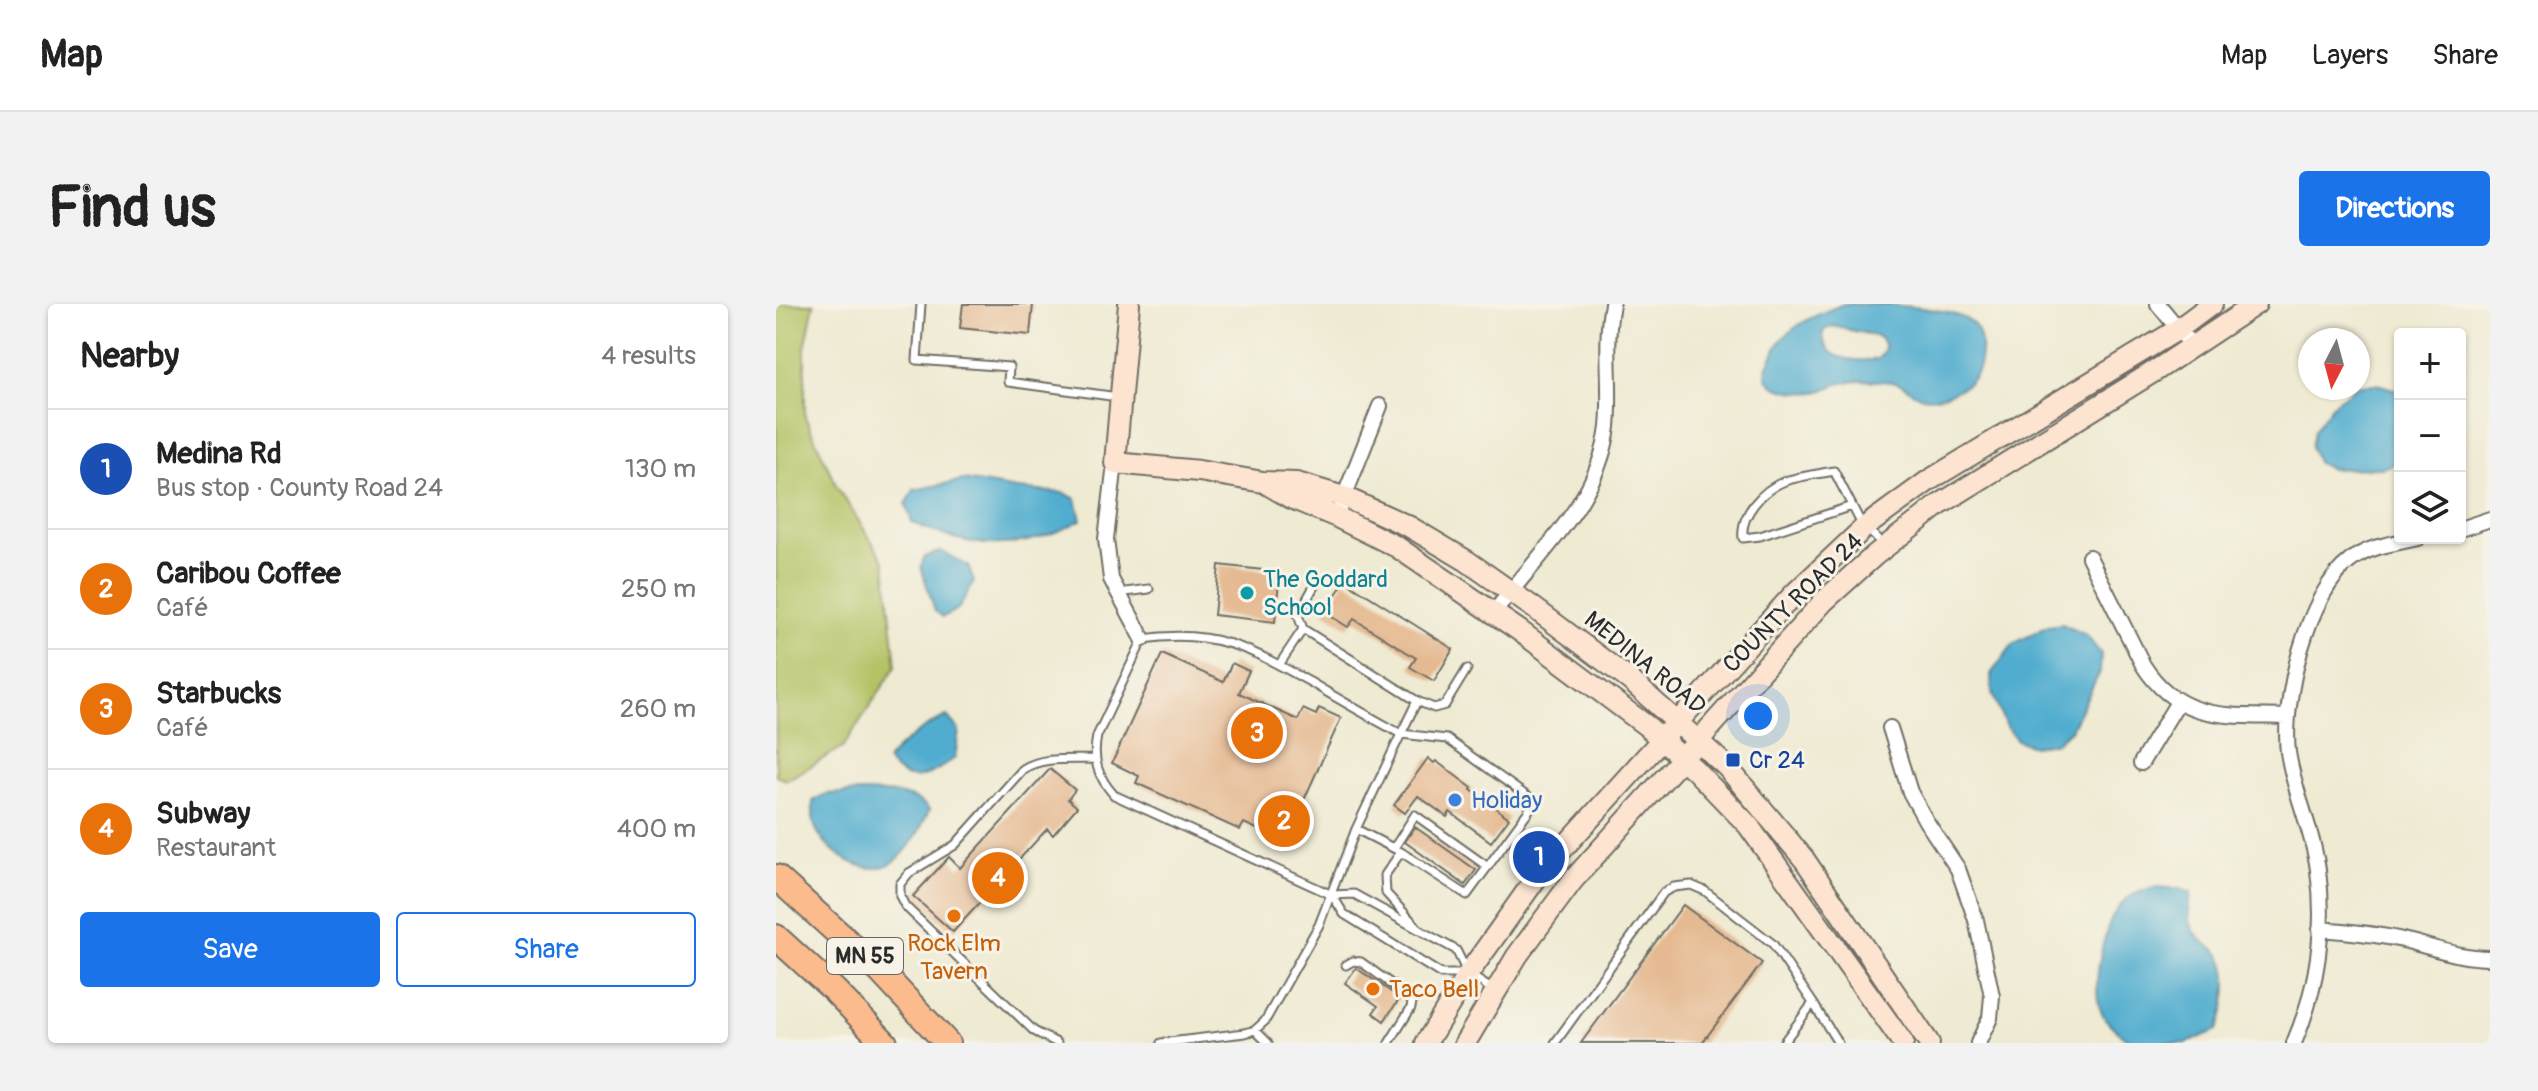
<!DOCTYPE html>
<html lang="en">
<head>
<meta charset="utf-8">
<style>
  body { margin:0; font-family:Pangolin,sans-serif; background:#f2f2f2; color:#222 }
  .controls { position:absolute; right:24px; top:24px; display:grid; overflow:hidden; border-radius:8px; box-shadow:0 2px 6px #0004 }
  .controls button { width:72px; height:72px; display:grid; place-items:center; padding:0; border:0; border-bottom:2px solid #e0e0e0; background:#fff; color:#222; font:40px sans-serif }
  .compass { position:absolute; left:1522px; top:24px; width:72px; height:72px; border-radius:50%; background:#fff; box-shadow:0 2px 6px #0004; rotate:186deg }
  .you { position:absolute; left:982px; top:412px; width:28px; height:28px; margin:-20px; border:6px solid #fff; border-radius:50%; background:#1a73e8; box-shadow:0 0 0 12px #1a73e833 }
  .badge { display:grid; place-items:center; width:52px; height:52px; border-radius:50%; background:#1a73e8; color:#fff; font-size:26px; font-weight:700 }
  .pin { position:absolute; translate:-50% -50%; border:4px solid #fff; box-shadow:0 2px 8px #0006 }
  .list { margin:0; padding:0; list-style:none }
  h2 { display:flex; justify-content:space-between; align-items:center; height:104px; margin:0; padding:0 32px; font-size:34px }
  h2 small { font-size:26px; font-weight:400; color:#767676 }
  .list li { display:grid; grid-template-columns:52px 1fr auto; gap:24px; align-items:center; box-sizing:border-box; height:120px; padding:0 32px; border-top:2px solid #e0e0e0 }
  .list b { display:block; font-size:30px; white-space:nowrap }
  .list p { margin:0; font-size:26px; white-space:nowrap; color:#767676 }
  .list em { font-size:26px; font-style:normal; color:#767676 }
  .actions { display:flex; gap:16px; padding:24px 32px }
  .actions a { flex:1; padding:18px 0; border:2px solid #1a73e8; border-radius:8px; text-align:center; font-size:28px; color:#1a73e8 }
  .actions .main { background:#1a73e8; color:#fff }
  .icon { flex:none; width:44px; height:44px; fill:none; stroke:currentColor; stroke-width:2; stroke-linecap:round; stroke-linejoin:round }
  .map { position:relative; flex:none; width:1714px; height:739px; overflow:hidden; border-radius:8px }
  header { display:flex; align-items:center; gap:48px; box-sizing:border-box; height:112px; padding:0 40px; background:#fff; border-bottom:2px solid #e0e0e0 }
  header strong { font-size:38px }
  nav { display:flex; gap:44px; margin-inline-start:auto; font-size:28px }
  .intro { display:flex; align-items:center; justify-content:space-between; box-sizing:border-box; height:192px; padding:0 48px }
  h1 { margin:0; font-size:56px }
  .button { padding:20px 36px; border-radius:8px; background:#1a73e8; color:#fff; font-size:28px; font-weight:700 }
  main { display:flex; gap:48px; padding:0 48px }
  aside { flex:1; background:#fff; border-radius:8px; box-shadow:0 2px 6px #0004 }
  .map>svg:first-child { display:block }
  .green { fill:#b5c366; stroke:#707748; stroke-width:2 }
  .water { fill:#51adcf; stroke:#3e6c7d; stroke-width:2; fill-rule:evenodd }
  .building { fill:#e5b991 }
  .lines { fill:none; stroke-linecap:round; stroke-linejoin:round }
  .lane-casing { stroke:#706e65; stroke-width:11 }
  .street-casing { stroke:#706e65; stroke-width:18 }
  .secondary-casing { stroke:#706e65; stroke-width:24 }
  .primary-casing { stroke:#706e65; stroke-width:28 }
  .lane { stroke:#fff; stroke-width:7 }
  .street { stroke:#fff; stroke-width:14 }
  .secondary { stroke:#fde4d1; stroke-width:20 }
  .primary { stroke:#fbbb8d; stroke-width:24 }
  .culture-dot { fill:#0f9aa8; stroke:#f7f3e8; stroke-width:3 }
  .transit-dot { fill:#1a4fb4; stroke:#f7f3e8; stroke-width:3 }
  .shop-dot { fill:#3f7fe0; stroke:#f7f3e8; stroke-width:3 }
  .food-dot { fill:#e8710a; stroke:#f7f3e8; stroke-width:3 }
  .labels { text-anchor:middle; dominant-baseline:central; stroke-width:6; stroke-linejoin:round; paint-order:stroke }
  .shield { fill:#f7f3e8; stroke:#686764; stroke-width:2 }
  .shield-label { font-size:22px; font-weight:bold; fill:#2b2b2b }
  .culture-label { font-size:24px; fill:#0d838f; stroke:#f7f3e8; text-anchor:start }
  .street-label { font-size:24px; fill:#2b2b2b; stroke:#f7f3e8 }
  .transit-label { font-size:24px; fill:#164399; stroke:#f7f3e8; text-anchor:start }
  .shop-label { font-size:24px; fill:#366cbe; stroke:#f7f3e8; text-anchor:start }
  .food-label { font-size:24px; fill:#c56008; stroke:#f7f3e8 }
</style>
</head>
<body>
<header>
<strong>Map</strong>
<nav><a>Map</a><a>Layers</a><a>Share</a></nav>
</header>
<div class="intro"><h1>Find us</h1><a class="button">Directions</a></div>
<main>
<aside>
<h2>Nearby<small>4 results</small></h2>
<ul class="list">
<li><span class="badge" style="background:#1a4fb4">1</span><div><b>Medina Rd</b><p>Bus stop · County Road 24</p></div><em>130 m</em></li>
<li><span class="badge" style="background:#e8710a">2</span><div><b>Caribou Coffee</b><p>Café</p></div><em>250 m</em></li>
<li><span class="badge" style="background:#e8710a">3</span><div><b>Starbucks</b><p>Café</p></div><em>260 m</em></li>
<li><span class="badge" style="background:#e8710a">4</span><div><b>Subway</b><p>Restaurant</p></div><em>400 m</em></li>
</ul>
<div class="actions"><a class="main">Save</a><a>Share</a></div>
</aside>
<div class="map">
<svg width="1714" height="739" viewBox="0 0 1714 739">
  <rect width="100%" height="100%" fill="#f7f3e8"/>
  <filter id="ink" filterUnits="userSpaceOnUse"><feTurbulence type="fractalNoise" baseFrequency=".0125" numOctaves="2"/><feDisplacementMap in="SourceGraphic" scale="16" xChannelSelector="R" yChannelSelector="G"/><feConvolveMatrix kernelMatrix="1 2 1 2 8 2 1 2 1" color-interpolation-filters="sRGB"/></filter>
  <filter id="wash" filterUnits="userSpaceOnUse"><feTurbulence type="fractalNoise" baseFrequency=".006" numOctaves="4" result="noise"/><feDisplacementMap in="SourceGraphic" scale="32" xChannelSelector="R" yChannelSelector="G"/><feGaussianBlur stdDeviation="1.8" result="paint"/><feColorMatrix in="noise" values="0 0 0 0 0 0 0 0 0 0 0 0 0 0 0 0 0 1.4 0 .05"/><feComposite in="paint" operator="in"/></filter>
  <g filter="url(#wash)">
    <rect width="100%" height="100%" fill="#efead2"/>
    <!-- green -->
    <path class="green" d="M 0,0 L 38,0 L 29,44 L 29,113 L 61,183 L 109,258 L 120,362 L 67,443 L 11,476 L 0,472 Z"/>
    <!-- water -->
    <path class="water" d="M 1068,0 C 1096,0 1181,0 1199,22 C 1206,32 1206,46 1204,57 C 1202,77 1184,87 1166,92 C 1137,99 1137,82 1116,78 C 1101,76 1081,76 1067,79 C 1058,80 1052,85 1044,87 C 1030,91 992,88 990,70 C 989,63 997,54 999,47 C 1009,22 1045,9 1068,0 ZM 1056,22 L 1101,32 C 1111,39 1110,46 1102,55 C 1081,58 1045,57 1047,27 Z
      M 1601,80 L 1624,87 L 1624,158 L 1606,164 L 1555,165 L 1542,159 L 1535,144 L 1538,126 L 1558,99 L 1583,81 Z
      M 188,176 L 241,185 L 288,189 L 300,195 L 305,216 C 246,249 196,247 136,218 L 130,200 L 138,186 Z
      M 165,247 L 192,262 L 198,278 L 182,305 L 167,313 L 159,307 L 145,263 L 148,253 Z
      M 1286,320 L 1310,331 L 1325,350 L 1324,368 L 1295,425 L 1279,439 L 1257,442 L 1242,437 L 1230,423 L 1216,388 L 1215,370 L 1237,340 L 1272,322 Z
      M 171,412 L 183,426 L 179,454 C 155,471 131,487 111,456 C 128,437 148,422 171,412 Z
      M 84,488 C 105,489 140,487 153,506 C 145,525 135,544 119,557 C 92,576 55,551 41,527 C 36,518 37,507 37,497 L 50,490 Z
      M 1379,583 L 1405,585 L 1415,589 C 1412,611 1411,625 1430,640 C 1434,643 1443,647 1445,652 C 1457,671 1449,706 1441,726 L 1411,739 L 1355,739 C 1343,728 1327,718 1323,701 C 1317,677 1327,624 1342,604 C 1351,591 1364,587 1379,583 Z"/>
    <g id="blocks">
      <!-- building -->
      <path class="building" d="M 187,0 L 257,0 L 254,31 L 184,24 Z
        M 443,261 L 504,268 L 499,318 L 438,311 Z
        M 569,277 L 677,345 L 658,377 L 634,363 L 640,354 L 578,315 L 572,323 L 548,308 Z
        M 386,350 L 447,378 L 456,359 L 473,367 L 463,389 L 522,416 L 527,405 L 540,411 L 543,404 L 565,414 L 509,538 L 468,519 L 464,526 L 360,479 L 363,472 L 336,459 Z
        M 652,454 L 658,459 L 660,457 L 696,484 L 695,486 L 733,514 L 715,538 L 674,508 L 671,513 L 642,492 L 629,509 L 618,501 Z
        M 274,465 L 299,486 L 292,495 L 301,503 L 277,531 L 271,525 L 177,628 L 137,592 L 173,553 L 184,564 Z
        M 639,523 L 700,566 L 689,581 L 629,538 Z
        M 907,601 L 986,659 L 926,739 L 805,739 Z
        M 580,664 L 624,694 L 608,717 L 597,709 L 602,702 L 569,679 Z"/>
    </g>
  </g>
  <g filter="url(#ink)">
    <use href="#blocks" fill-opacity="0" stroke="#706e65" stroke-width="2"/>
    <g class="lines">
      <!-- lane casing -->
      <g class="lane-casing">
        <path id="lane" d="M 145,0 L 141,56 L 233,63 L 232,78 L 342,93
          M 1076,202 L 984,232 L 967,234 C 964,211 986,186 1009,177 C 1024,172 1042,170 1058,167 L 1084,217 L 1107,241
          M 342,289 L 373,285
          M 527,325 L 522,311 L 541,277
          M 503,361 L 527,325 L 641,397
          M 580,525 L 625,548 L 691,591 L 759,498 L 671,435 L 625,430 L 641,397 L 658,404 L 669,401 L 691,365
          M 618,544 L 639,511 L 712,563
          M 625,548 L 609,571 L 610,589 L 641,623
          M 556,591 L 568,610 L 665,670 L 692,670 L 717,686
          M 570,661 L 577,657 L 585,658 L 632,692 L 636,698 L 635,704 L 613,739
          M 479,726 L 492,739
          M 281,739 L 258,727 L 129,602 L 124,592 L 124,580 L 133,569 L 179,541 L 247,465 C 268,452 294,456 318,455
          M 385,739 L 469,729 L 479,726 L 489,717 L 543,621 L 580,525 L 625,430 C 594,413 564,396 534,378 C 475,345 437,324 367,335 L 321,432 C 316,456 322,473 338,491 L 556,591 L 578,590 L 680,646 L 690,666
          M 779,739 L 888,588 L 898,583 L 915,581 L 929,587 L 997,640 L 1037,699
          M 1007,739 L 1037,699 L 1062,739"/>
      </g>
      <!-- street casing -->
      <g class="street-casing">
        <path id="street" d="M 1382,0 L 1417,43
          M 339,159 L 330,235 L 335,275 L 367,335
          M 565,201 L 604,102
          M 1684,225 L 1714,215
          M 1313,253 L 1367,361 C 1403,418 1451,411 1511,413
          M 718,309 C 761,251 823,198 832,123 C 836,82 828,41 836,0
          M 1114,424 L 1134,488 L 1150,517 L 1182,565 L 1200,616 L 1216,692 L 1214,714 L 1202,739
          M 1365,459 L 1402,398
          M 1544,625 C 1572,627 1599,630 1627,636 C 1656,643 1683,654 1714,654
          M 1518,739 C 1541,685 1550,625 1542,566 C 1537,526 1518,489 1512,448 C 1506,397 1531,289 1574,257 C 1593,242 1619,239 1642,234"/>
      </g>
      <!-- secondary casing -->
      <g class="secondary-casing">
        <path id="secondary" d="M 353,0 L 339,159 L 423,167 L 487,178 L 521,179 L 568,193 L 634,223 L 691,257 L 758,304 L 855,377 L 951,463 L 1028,555 L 1153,739
          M 491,180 L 515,194 L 561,213 L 621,243 L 744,327 L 872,423 L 919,466 L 972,521 L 1127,739
          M 650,739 L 692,670 L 761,573 L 1018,290 L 1089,223 L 1152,177 L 1401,26 L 1436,0
          M 689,739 L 741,652 L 797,576 L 1048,297 L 1099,251 L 1163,201 L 1382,65 L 1480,0"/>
      </g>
      <!-- primary casing -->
      <g class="primary-casing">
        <path id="primary" d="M 0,573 L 104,667 L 171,739
          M 0,633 L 59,687 L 109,739"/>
      </g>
      <!-- lane -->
      <use href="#lane" class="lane"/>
      <!-- street -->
      <use href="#street" class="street"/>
      <!-- secondary -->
      <use href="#secondary" class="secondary"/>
      <!-- primary -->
      <use href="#primary" class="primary"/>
    </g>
  </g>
  <!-- markers -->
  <circle class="culture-dot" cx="471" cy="289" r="8"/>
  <rect class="transit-dot" x="949" y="448" width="16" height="16" rx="4"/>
  <circle class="shop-dot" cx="679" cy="496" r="8"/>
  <g class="food-dot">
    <circle cx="178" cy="612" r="8"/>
    <circle cx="597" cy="685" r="8"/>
  </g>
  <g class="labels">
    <!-- shield labels -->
    <rect class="shield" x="51" y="634" width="76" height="36" rx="6"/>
    <g class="shield-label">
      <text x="89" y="652">MN 55</text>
    </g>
    <!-- culture labels -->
    <g class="culture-label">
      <text x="487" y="275">The Goddard<tspan x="487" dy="28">School</tspan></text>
    </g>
    <!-- street labels -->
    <g class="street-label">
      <text transform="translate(1017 299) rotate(-45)">COUNTY ROAD 24</text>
      <text transform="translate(869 359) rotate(39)">MEDINA ROAD</text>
    </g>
    <!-- transit labels -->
    <g class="transit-label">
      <text x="973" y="456">Cr 24</text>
    </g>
    <!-- shop labels -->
    <g class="shop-label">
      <text x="695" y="496">Holiday</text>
    </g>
    <!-- food labels -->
    <g class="food-label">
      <text x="178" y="639">Rock Elm<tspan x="178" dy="28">Tavern</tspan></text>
      <text x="613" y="685" text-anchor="start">Taco Bell</text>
    </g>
  </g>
</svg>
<div class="controls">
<button>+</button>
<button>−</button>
<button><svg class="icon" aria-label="layers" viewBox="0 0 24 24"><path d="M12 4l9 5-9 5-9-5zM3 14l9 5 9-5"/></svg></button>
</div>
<svg class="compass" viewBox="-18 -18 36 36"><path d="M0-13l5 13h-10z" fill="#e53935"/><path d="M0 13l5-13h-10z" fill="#767676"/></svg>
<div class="you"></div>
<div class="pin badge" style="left:763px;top:553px;background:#1a4fb4">1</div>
<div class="pin badge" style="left:508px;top:517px;background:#e8710a">2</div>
<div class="pin badge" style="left:481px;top:429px;background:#e8710a">3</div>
<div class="pin badge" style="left:222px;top:574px;background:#e8710a">4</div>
</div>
</main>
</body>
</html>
